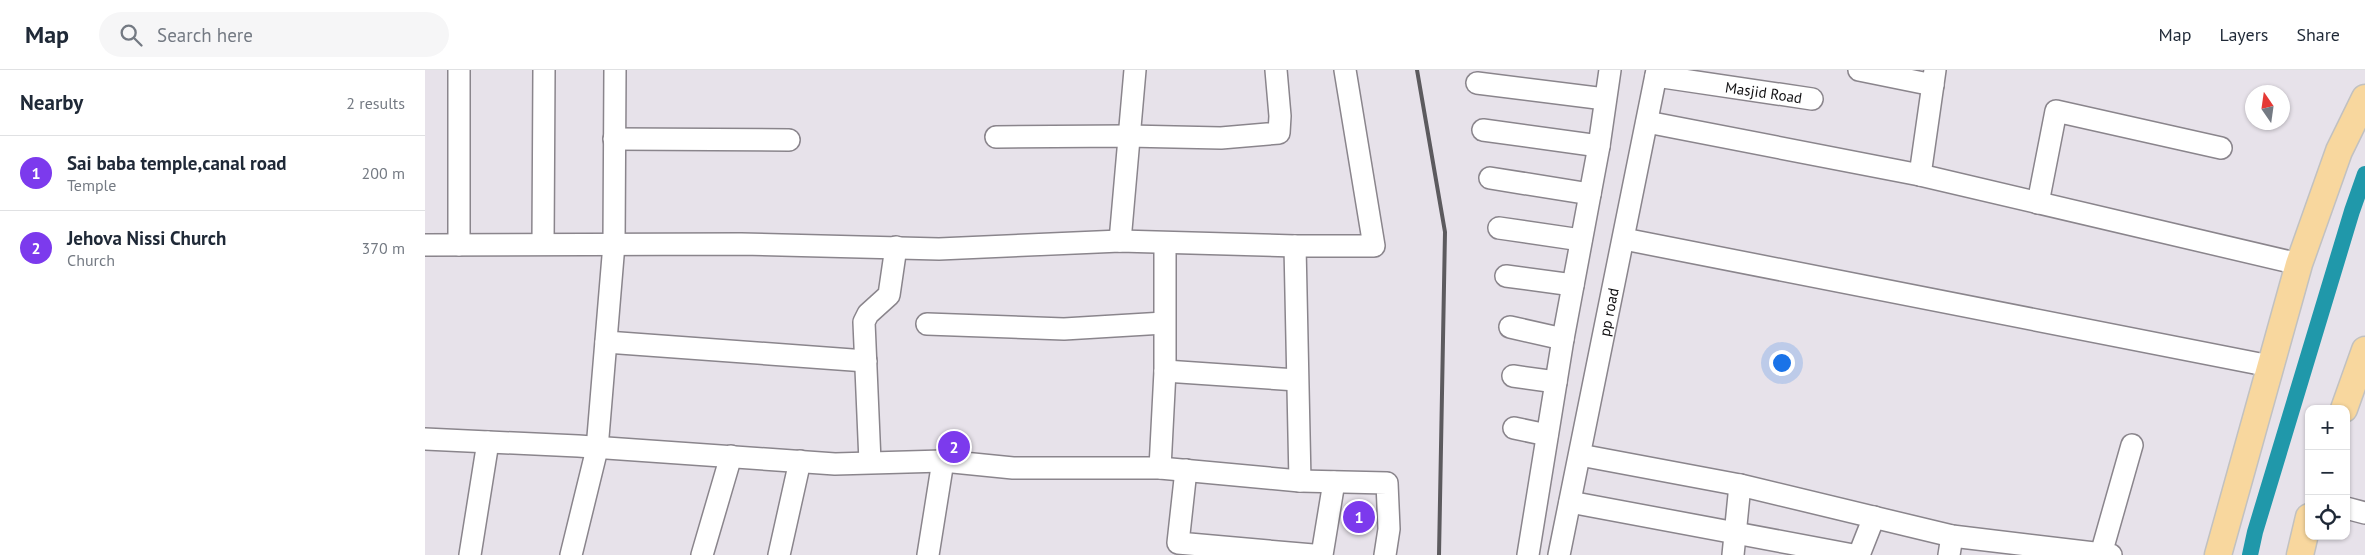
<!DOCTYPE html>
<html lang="en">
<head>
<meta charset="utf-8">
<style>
  body { margin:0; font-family:"PT Sans",sans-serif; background:#f6f6f7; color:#1f2937 }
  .controls { position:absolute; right:15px; bottom:15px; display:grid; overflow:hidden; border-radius:10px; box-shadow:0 1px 4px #0004 }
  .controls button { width:45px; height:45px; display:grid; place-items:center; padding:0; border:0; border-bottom:1px solid #e0e1e3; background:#fff; color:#1f2937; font:25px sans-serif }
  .compass { position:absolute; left:1820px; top:15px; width:45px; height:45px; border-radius:50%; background:#fff; box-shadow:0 1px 4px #0004; rotate:347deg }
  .you { position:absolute; left:1356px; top:292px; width:18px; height:18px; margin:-12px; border:4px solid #fff; border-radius:50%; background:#1a73e8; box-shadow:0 0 0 8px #1a73e833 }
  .badge { display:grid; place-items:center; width:32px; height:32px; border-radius:50%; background:#7c3aed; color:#fff; font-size:16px; font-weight:700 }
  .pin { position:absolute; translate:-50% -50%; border:2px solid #fff; box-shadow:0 1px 5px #0006 }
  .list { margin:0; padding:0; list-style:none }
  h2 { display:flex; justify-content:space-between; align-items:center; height:65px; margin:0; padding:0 20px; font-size:21px }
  h2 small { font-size:16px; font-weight:400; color:#747a83 }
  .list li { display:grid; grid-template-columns:32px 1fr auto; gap:15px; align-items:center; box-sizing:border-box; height:75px; padding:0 20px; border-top:1px solid #e0e1e3 }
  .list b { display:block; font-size:19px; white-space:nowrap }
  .list p { margin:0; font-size:16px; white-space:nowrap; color:#747a83 }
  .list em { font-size:16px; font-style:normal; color:#747a83 }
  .icon { flex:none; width:28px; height:28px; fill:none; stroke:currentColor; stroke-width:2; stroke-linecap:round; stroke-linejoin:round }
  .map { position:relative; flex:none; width:1940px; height:485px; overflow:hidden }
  header { display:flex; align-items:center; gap:30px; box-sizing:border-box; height:70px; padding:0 25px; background:#fff; border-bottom:1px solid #e0e1e3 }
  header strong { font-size:24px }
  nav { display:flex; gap:28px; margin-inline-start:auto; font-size:18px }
  .search { width:350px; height:45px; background:#f6f6f7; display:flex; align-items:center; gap:12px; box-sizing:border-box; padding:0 18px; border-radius:28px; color:#747a83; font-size:19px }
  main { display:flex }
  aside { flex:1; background:#fff }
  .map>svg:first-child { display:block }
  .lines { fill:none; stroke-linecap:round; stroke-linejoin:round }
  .canal { stroke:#2098aa; stroke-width:16 }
  .minor-casing { stroke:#8a858c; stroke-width:24 }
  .major-casing { stroke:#c1c1c1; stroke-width:29 }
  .minor { stroke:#fff; stroke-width:21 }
  .major { stroke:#f8d79e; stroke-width:26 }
  .rail { stroke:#5c5a5e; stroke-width:4 }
  .labels { text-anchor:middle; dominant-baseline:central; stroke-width:4; stroke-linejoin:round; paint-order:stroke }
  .street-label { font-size:15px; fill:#100f11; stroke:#f4f0f7 }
</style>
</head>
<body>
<header>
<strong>Map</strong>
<div class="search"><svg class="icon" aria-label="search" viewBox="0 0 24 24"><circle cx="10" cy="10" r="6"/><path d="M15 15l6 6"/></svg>Search here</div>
<nav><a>Map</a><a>Layers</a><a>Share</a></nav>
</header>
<main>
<aside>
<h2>Nearby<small>2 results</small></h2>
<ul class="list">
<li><span class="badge">1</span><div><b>Sai baba temple,canal road</b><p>Temple</p></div><em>200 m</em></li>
<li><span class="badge">2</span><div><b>Jehova Nissi Church</b><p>Church</p></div><em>370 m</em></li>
</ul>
</aside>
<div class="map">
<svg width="1940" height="485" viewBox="0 0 1940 485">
  <rect width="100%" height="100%" fill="#e7e2ea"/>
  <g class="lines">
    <!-- canal -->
    <path class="canal" d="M 1825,485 L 1830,462 L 1927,141 L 1940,104"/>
    <!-- minor casing -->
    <g class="minor-casing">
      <g id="minor">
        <path d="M 34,0 L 34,175"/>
        <path d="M 1434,0 L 1508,15"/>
        <path id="s1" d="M 1231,6 L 1387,29"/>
        <path d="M 1052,13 L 1180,29"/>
        <path d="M 1222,52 L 1495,105 L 1874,194"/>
        <path d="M 1058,60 L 1174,76"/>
        <path d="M 571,67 L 703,66 L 796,68 L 854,63 L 855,46 L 851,0"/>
        <path d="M 189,69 L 364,70"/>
        <path d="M 1495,105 L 1510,0"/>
        <path d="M 1065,108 L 1165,124"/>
        <path d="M 1613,133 L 1631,41 L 1796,78"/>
        <path d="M 1074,158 L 1156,170"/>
        <path d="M 1199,169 L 1845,296"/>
        <path d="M 695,171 L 710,0"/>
        <path d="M 118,174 L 119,0"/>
        <path d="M 0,175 L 316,174 L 514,179 L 695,171 L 870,176 L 949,176 L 920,0"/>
        <path d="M 870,176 L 875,411"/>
        <path d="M 1081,206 L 1148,215"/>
        <path d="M 502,254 L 639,259 L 739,253"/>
        <path d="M 1085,257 L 1138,269"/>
        <path d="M 181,272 L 441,291"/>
        <path d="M 740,301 L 872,310"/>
        <path d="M 1088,306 L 1131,312"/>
        <path d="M 1089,358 L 1122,365"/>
        <path d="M 0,369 L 153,376 L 410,394 L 518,391 L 588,398 L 735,398 L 875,411 L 962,413 L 964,459 L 960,485"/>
        <path d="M 1155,385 L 1315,415 L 1527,466 L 1686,485"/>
        <path d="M 445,392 L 439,252 L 443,244 L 464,225 L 471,177"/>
        <path d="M 735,398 L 740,301 L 740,173"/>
        <path d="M 761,400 L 753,473 L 888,485"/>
        <path d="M 1145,432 L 1428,485"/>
        <path d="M 1921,438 L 1940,443"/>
        <path d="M 1676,484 L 1707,375"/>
        <path d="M 45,485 L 63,372"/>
        <path d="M 146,485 L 172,379 L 189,174 L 190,0"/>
        <path d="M 277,485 L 306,386"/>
        <path d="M 354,485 L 375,391"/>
        <path d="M 503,485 L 518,391"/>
        <path d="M 897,485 L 909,412"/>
        <path d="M 1103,485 L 1138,269 L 1174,76 L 1185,0"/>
        <path id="s2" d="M 1134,485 L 1232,0"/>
        <path d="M 1308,485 L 1315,415"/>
        <path d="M 1434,485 L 1449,447"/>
        <path d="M 1524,485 L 1527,466"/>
      </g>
    </g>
    <!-- major casing -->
    <g class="major-casing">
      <path id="major" d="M 1919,339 L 1940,280
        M 1793,485 L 1874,194 L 1914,81 L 1940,28
        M 1875,485 L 1884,447"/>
    </g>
    <!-- minor -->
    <use href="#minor" class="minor"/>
    <!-- major -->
    <use href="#major" class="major"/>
    <!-- rail -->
    <path class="rail" d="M 992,0 L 1020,162 L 1014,485"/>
  </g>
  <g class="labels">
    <!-- street labels -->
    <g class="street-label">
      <text stroke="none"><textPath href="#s1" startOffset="109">Masjid Road</textPath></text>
      <text stroke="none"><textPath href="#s2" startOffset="248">pp road</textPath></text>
    </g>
  </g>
</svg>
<div class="controls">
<button>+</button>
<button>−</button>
<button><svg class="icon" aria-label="locate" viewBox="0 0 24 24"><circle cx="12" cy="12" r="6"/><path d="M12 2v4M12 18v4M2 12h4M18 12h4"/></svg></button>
</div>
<svg class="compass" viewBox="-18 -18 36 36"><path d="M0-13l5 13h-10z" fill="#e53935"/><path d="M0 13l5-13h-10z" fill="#747a83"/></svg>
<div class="you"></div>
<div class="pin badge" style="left:934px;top:447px">1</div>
<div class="pin badge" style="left:529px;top:377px">2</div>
</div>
</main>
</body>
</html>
